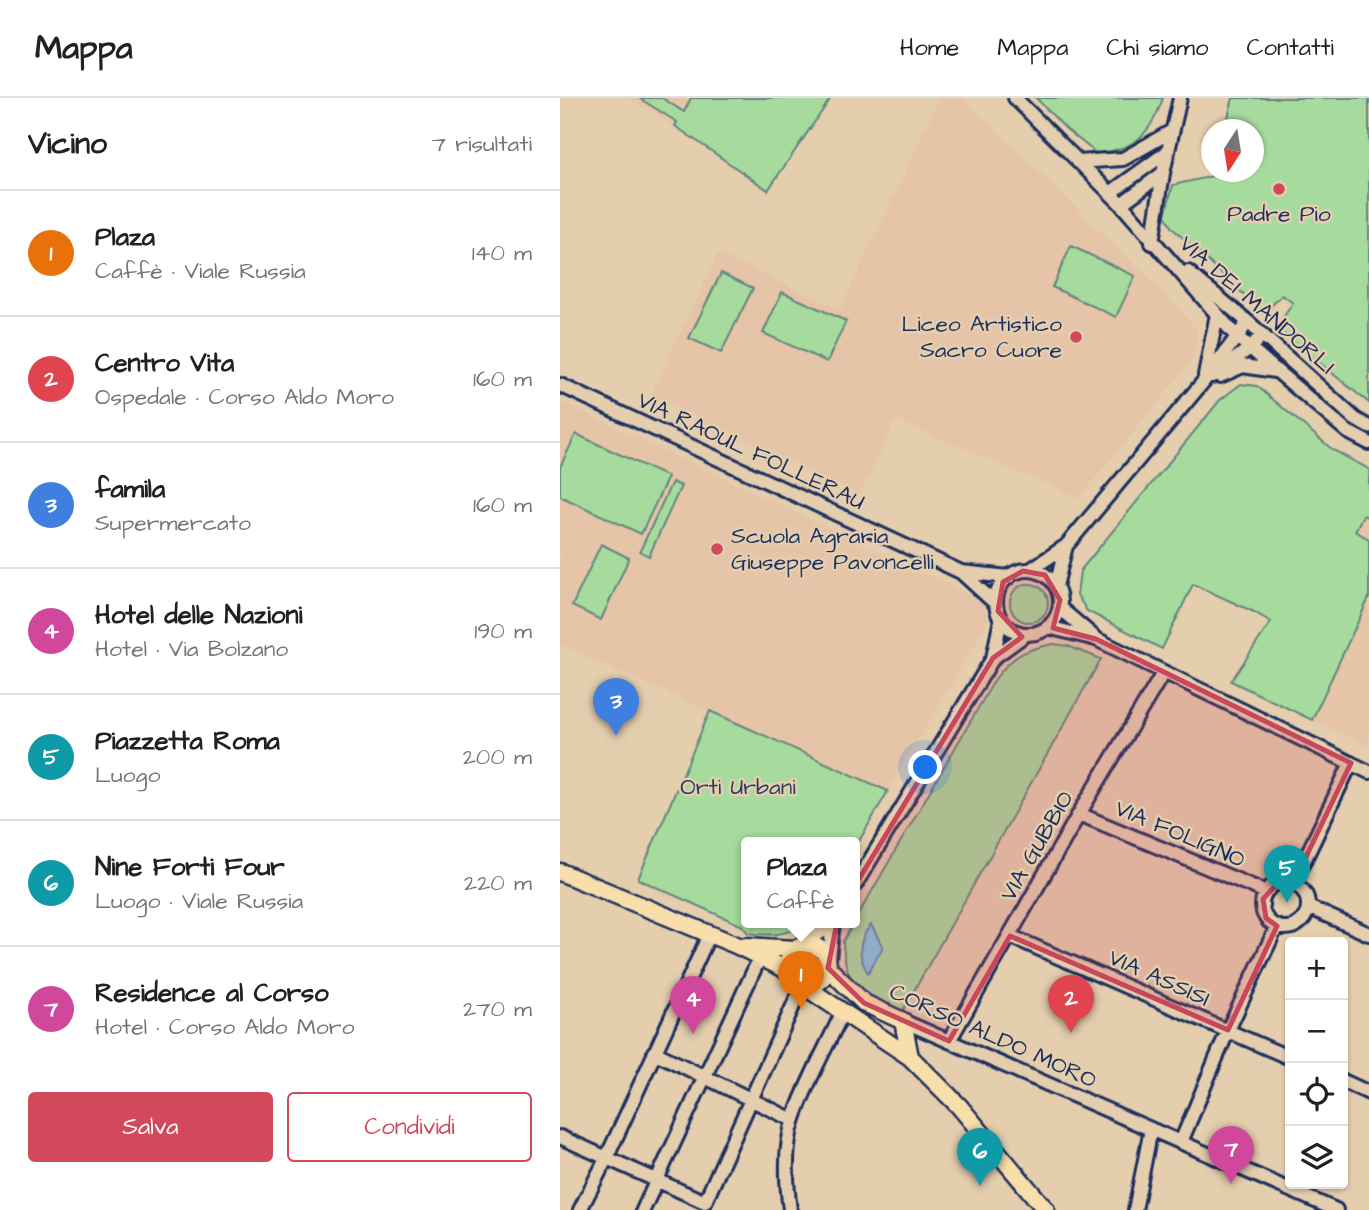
<!DOCTYPE html>
<html lang="it">
<head>
<meta charset="utf-8">
<style>
  body { margin:0; font-family:"Architects Daughter",sans-serif; background:#f6f6f6; color:#202124 }
  .controls { position:absolute; right:21px; bottom:21px; display:grid; overflow:hidden; border-radius:7px; box-shadow:0 2px 5px #0004 }
  .controls button { width:63px; height:63px; display:grid; place-items:center; padding:0; border:0; border-bottom:2px solid #e0e0e0; background:#fff; color:#202124; font:35px sans-serif }
  .compass { position:absolute; left:641px; top:21px; width:63px; height:63px; border-radius:50%; background:#fff; box-shadow:0 2px 5px #0004; rotate:192deg }
  .you { position:absolute; left:366px; top:670px; width:24px; height:24px; margin:-18px; border:5px solid #fff; border-radius:50%; background:#1a73e8; box-shadow:0 0 0 10px #1a73e833 }
  .badge { display:grid; place-items:center; width:46px; height:46px; border-radius:50%; background:#d1495b; color:#fff; font-size:23px; font-weight:700 }
  .pin { position:absolute; translate:-50% -58px; filter:drop-shadow(0 2px 4px #0008) }
  .pin::after { content:''; position:absolute; top:37px; width:24px; height:21px; background:inherit; clip-path:polygon(0 0,100% 0,50% 100%) }
  .popup { position:absolute; left:181px; top:739px; width:119px; height:91px; box-sizing:border-box; display:grid; place-content:center; border-radius:7px; background:#fff; filter:drop-shadow(0 2px 5px #0005); font-size:23px; white-space:nowrap; color:#757577 }
  .popup b { font-size:26px; color:#202124 }
  .popup::after { content:''; position:absolute; left:50%; top:100%; margin-left:-14px; border:14px solid transparent; border-top-color:#fff }
  .list { margin:0; padding:0; list-style:none }
  h2 { display:flex; justify-content:space-between; align-items:center; height:91px; margin:0; padding:0 28px; font-size:30px }
  h2 small { font-size:23px; font-weight:400; color:#757577 }
  .list li { display:grid; grid-template-columns:46px 1fr auto; gap:21px; align-items:center; box-sizing:border-box; height:126px; padding:0 28px; border-top:2px solid #e0e0e0 }
  .list b { display:block; font-size:26px; white-space:nowrap }
  .list p { margin:0; font-size:23px; white-space:nowrap; color:#757577 }
  .list em { font-size:23px; font-style:normal; color:#757577 }
  .actions { display:flex; gap:14px; padding:21px 28px }
  .actions a { flex:1; padding:16px 0; border:2px solid #d1495b; border-radius:7px; text-align:center; font-size:24px; color:#d1495b }
  .actions .main { background:#d1495b; color:#fff }
  .icon { flex:none; width:38px; height:38px; fill:none; stroke:currentColor; stroke-width:2; stroke-linecap:round; stroke-linejoin:round }
  .map { position:relative; flex:none; width:809px; height:1112px; overflow:hidden }
  header { display:flex; align-items:center; gap:42px; box-sizing:border-box; height:98px; padding:0 35px; background:#fff; border-bottom:2px solid #e0e0e0 }
  header strong { font-size:33px }
  nav { display:flex; gap:38px; margin-inline-start:auto; font-size:24px }
  main { display:flex }
  aside { flex:1; background:#fff }
  .map>svg:first-child { display:block }
  .built { fill:#e5c4a8 }
  .green { fill:#a7db9e; stroke:#61857e; stroke-width:2 }
  .water { fill:#84c5e5; stroke:#5a89af; stroke-width:2 }
  .lines { fill:none; stroke-linecap:round; stroke-linejoin:round }
  .minor-casing { stroke:#1b2f5e; stroke-width:18 }
  .major-casing { stroke:#1b2f5e; stroke-width:21 }
  .minor { stroke:#e5ceae; stroke-width:12 }
  .major { stroke:#f8deab; stroke-width:16 }
  .marked { fill:#c8485b; fill-opacity:0.2; stroke:#c8485b; stroke-width:5; stroke-linejoin:round }
  .poi-dot { fill:#d1495b; stroke:#e5ceae; stroke-width:2.5 }
  .labels { text-anchor:middle; dominant-baseline:central; stroke-width:5; stroke-linejoin:round; paint-order:stroke }
  .poi-label { font-size:23px; fill:#1b2f5e; stroke:#e5ceae }
  .street-label { font-size:23px; fill:#1b2f5e; stroke:#e5ceae }
  .park-label { font-size:23px; fill:#294064; stroke:#e5ceae }
</style>
</head>
<body>
<header>
<strong>Mappa</strong>
<nav><a>Home</a><a>Mappa</a><a>Chi siamo</a><a>Contatti</a></nav>
</header>
<main>
<aside>
<h2>Vicino<small>7 risultati</small></h2>
<ul class="list">
<li><span class="badge" style="background:#e8710a">1</span><div><b>Plaza</b><p>Caffè · Viale Russia</p></div><em>140 m</em></li>
<li><span class="badge" style="background:#e0444e">2</span><div><b>Centro Vita</b><p>Ospedale · Corso Aldo Moro</p></div><em>160 m</em></li>
<li><span class="badge" style="background:#3f7fe0">3</span><div><b>famila</b><p>Supermercato</p></div><em>160 m</em></li>
<li><span class="badge" style="background:#d1479c">4</span><div><b>Hotel delle Nazioni</b><p>Hotel · Via Bolzano</p></div><em>190 m</em></li>
<li><span class="badge" style="background:#0f9aa8">5</span><div><b>Piazzetta Roma</b><p>Luogo</p></div><em>200 m</em></li>
<li><span class="badge" style="background:#0f9aa8">6</span><div><b>Nine Forti Four</b><p>Luogo · Viale Russia</p></div><em>220 m</em></li>
<li><span class="badge" style="background:#d1479c">7</span><div><b>Residence al Corso</b><p>Hotel · Corso Aldo Moro</p></div><em>270 m</em></li>
</ul>
<div class="actions"><a class="main">Salva</a><a>Condividi</a></div>
</aside>
<div class="map">
<svg width="809" height="1112" viewBox="0 0 809 1112">
  <rect width="100%" height="100%" fill="#e5ceae"/>
  <filter id="ink" filterUnits="userSpaceOnUse"><feTurbulence type="fractalNoise" baseFrequency=".0143" numOctaves="2"/><feDisplacementMap in="SourceGraphic" scale="14" xChannelSelector="R" yChannelSelector="G"/><feConvolveMatrix kernelMatrix="1 2 1 2 8 2 1 2 1" color-interpolation-filters="sRGB"/></filter>
  <g filter="url(#ink)">
    <!-- built -->
    <path class="built" d="M 67,0 L 131,0 L 115,28 Z
      M 380,0 L 403,0 L 613,204 L 638,233 L 632,263 L 519,400 L 336,322 L 300,397 L 90,298 L 158,155 L 280,212 Z
      M 0,303 L 421,502 L 429,523 L 328,693 L 0,547 Z
      M 809,380 L 809,649 L 671,583 Z"/>
    <!-- green -->
    <path class="green" d="M 79,0 L 102,0 L 124,14 L 131,0 L 271,0 L 208,92 L 115,28 L 117,24 Z
      M 476,0 L 603,0 C 591,35 575,53 536,55 L 506,31 Z
      M 673,0 L 809,0 L 809,305 L 716,230 L 733,205 L 722,197 L 704,215 L 611,129 L 605,117 L 613,87 L 653,78 L 654,74 L 694,74 L 694,32 L 665,31 Z
      M 511,148 L 575,178 L 556,219 L 492,189 Z
      M 161,175 L 193,190 L 161,255 L 129,240 Z
      M 222,194 L 286,223 L 267,264 L 203,235 Z
      M 681,286 L 697,288 L 773,352 L 809,371 L 809,420 L 803,417 L 795,433 L 809,441 L 809,500 L 752,622 L 671,583 L 711,524 L 694,514 L 633,486 L 602,551 L 527,513 L 517,497 L 520,473 L 660,302 Z
      M 16,336 L 108,379 L 81,436 L 0,398 L 0,369 Z
      M 112,384 L 121,388 L 89,458 L 80,453 Z
      M 41,446 L 69,460 L 41,522 L 12,508 Z
      M450 505a19 19 0 1 1 38 0a19 19 0 1 1-38 0Z
      M 494,546 L 508,548 L 541,561 L 342,914 C 303,898 284,889 283,843 L 435,581 C 453,557 465,551 494,546 Z
      M 150,613 L 328,693 L 295,750 L 295,745 L 187,745 L 187,825 L 244,825 C 228,838 208,838 188,835 L 183,828 L 78,781 Z"/>
    <!-- water -->
    <path class="water" d="M 311,827 L 323,849 L 308,875 C 297,858 298,842 311,827 Z"/>
    <g class="lines">
      <!-- minor casing -->
      <g class="minor-casing">
        <path id="minor" d="M 455,0 L 561,106 L 676,238 L 788,334 L 809,345
          M 518,64 L 563,61 L 612,33
          M 550,95 L 607,54
          M 561,106 L 603,75
          M 592,145 L 603,75 L 620,0
          M 628,174 L 688,224 L 795,321 L 809,329
          M 645,277 L 657,216
          M 652,278 L 690,250 L 702,237
          M 660,278 L 683,268 L 715,273
          M 0,287 L 401,474 L 436,506
          M 470,472 L 506,448 L 643,284 L 688,224
          M436 504a32 32 0 1 1 64 0a32 32 0 1 1-64 0Z
          M 401,474 L 449,479
          M 496,488 L 506,448
          M 500,510 L 533,538
          M 488,529 L 536,541 L 809,674
          M 433,560 L 466,536
          M 519,716 L 706,794
          M702 807a23 23 0 1 1 46 0a23 23 0 1 1-46 0Z
          M 733,786 L 791,665
          M 295,787 L 433,560 L 441,521
          M 748,809 L 809,836
          M 450,838 L 730,960
          M 236,851 L 273,826
          M 268,870 L 273,825
          M 343,923 L 776,1112
          M 389,943 L 519,716 L 603,575
          M 94,954 L 233,1022
          M 783,983 L 809,995
          M 0,1039 L 145,1104 L 238,897
          M 621,1044 L 668,932 L 717,828
          M 20,1112 L 46,1061 L 149,837
          M 83,1112 L 200,859
          M 230,1112 C 226,1083 224,1049 234,1021 C 246,984 267,949 283,913
          M 575,1112 L 591,1031"/>
      </g>
      <!-- major casing -->
      <g class="major-casing">
        <path id="major" d="M 0,774 L 176,847 L 229,873
          M228 867a20 20 0 1 1 40 0a20 20 0 1 1-40 0Z
          M 186,848 L 236,851
          M 268,870 L 304,905 L 343,923 L 350,959
          M 241,886 L 350,959 L 399,1008 L 486,1112"/>
      </g>
      <!-- minor -->
      <use href="#minor" class="minor"/>
      <!-- major -->
      <use href="#major" class="major"/>
    </g>
  </g>
  <!-- marked area -->
  <path class="marked" d="M 463,473 L 485,477 L 500,502 L 493,530 L 536,541 L 791,665 L 733,786 L 718,785 L 703,801 L 706,820 L 717,828 L 668,932 L 450,838 L 389,943 L 304,905 L 268,870 L 279,814 L 433,560 L 462,539 L 438,513 L 443,484 Z"/>
  <!-- markers -->
  <g class="poi-dot">
    <circle cx="719" cy="91" r="7"/>
    <circle cx="516" cy="239" r="7"/>
    <circle cx="157" cy="451" r="7"/>
  </g>
  <g class="labels">
    <!-- poi labels -->
    <g class="poi-label">
      <text x="719" y="116">Padre Pio</text>
      <text x="502" y="226" text-anchor="end">Liceo Artistico<tspan x="502" dy="26">Sacro Cuore</tspan></text>
      <text x="171" y="438" text-anchor="start">Scuola Agraria<tspan x="171" dy="26">Giuseppe Pavoncelli</tspan></text>
    </g>
    <!-- street labels -->
    <g class="street-label">
      <text transform="translate(697 207) rotate(41)">VIA DEI MANDORLI</text>
      <text transform="translate(191 353) rotate(25)">VIA RAOUL FOLLERAU</text>
      <text transform="translate(620 736) rotate(23)">VIA FOLIGNO</text>
      <text transform="translate(477 748) rotate(-60)">VIA GUBBIO</text>
      <text transform="translate(599 880) rotate(24)">VIA ASSISI</text>
      <text transform="translate(433 938) rotate(24)">CORSO ALDO MORO</text>
    </g>
    <!-- park labels -->
    <g class="park-label">
      <text x="178" y="689">Orti Urbani</text>
    </g>
  </g>
</svg>
<div class="controls">
<button>+</button>
<button>−</button>
<button><svg class="icon" aria-label="locate" viewBox="0 0 24 24"><circle cx="12" cy="12" r="6"/><path d="M12 2v4M12 18v4M2 12h4M18 12h4"/></svg></button>
<button><svg class="icon" aria-label="layers" viewBox="0 0 24 24"><path d="M12 4l9 5-9 5-9-5zM3 14l9 5 9-5"/></svg></button>
</div>
<svg class="compass" viewBox="-18 -18 36 36"><path d="M0-13l5 13h-10z" fill="#e53935"/><path d="M0 13l5-13h-10z" fill="#757577"/></svg>
<div class="you"></div>
<div class="pin badge" style="left:241px;top:911px;background:#e8710a">1</div>
<div class="popup"><b>Plaza</b>Caffè</div>
<div class="pin badge" style="left:511px;top:935px;background:#e0444e">2</div>
<div class="pin badge" style="left:56px;top:638px;background:#3f7fe0">3</div>
<div class="pin badge" style="left:133px;top:936px;background:#d1479c">4</div>
<div class="pin badge" style="left:727px;top:805px;background:#0f9aa8">5</div>
<div class="pin badge" style="left:420px;top:1088px;background:#0f9aa8">6</div>
<div class="pin badge" style="left:671px;top:1086px;background:#d1479c">7</div>
</div>
</main>
</body>
</html>
